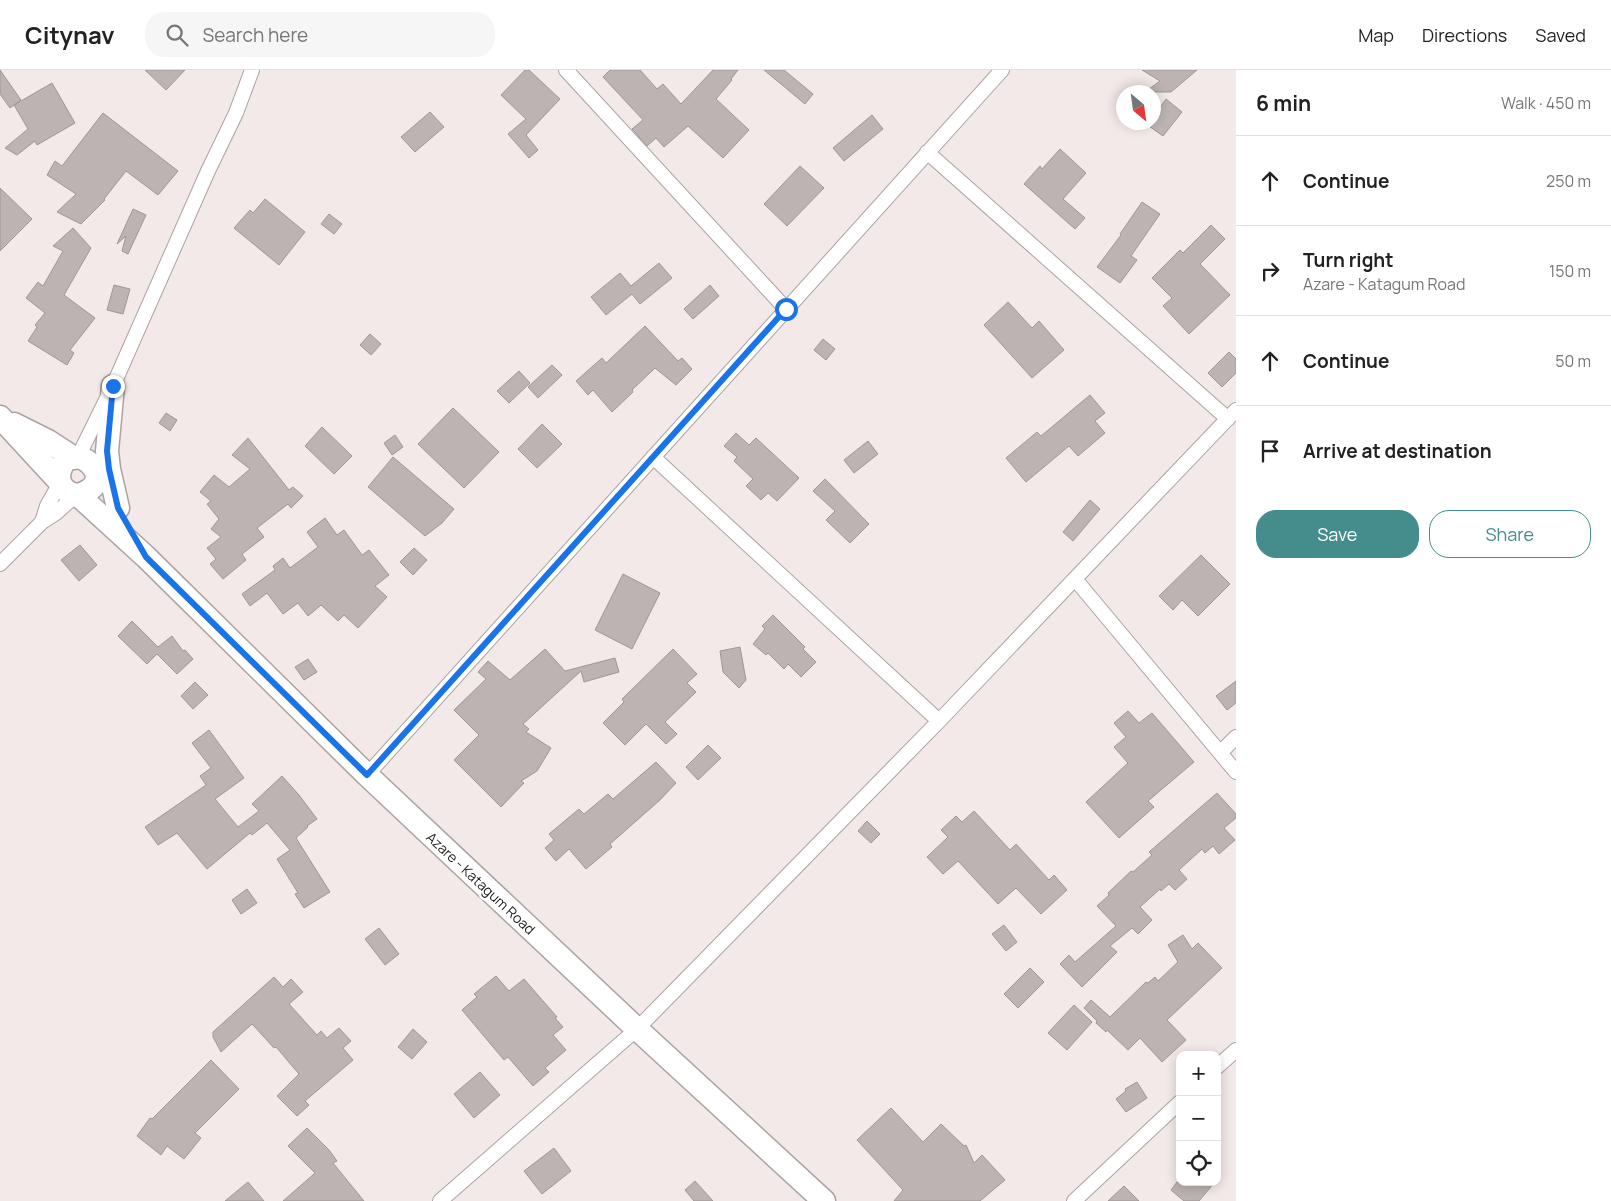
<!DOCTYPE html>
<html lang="en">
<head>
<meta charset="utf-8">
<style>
  body { margin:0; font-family:Manrope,sans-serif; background:#f6f6f6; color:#222 }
  .controls { position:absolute; right:15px; bottom:15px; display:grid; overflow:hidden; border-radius:10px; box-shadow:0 2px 12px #0003 }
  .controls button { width:45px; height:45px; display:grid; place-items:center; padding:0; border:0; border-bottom:1px solid #e0e0e0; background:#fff; color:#222; font:25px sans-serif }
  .compass { position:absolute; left:1116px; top:15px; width:45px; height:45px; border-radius:50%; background:#fff; box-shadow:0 2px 12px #0003; rotate:151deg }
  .stop { position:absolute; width:15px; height:15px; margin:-11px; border:4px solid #1a73e8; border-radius:50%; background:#fff }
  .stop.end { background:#1a73e8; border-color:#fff; box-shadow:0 1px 5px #0008 }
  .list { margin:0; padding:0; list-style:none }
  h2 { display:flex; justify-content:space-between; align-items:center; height:65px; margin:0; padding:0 20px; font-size:21px }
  h2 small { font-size:16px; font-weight:400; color:#767676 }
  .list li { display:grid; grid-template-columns:32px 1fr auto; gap:15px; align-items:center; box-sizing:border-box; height:90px; padding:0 20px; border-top:1px solid #e0e0e0 }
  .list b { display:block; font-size:19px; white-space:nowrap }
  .list p { margin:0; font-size:16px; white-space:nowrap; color:#767676 }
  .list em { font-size:16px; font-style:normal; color:#767676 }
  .actions { display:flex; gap:10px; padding:15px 20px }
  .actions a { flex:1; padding:11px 0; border:1px solid #458d8c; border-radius:20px; text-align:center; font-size:18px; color:#458d8c }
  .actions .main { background:#458d8c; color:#fff }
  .icon { flex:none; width:28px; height:28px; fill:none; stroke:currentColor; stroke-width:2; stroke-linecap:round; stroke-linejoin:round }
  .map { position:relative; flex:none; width:1236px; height:1131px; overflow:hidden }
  header { display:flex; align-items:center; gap:30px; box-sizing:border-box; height:70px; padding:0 25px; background:#fff; border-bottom:1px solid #e0e0e0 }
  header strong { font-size:24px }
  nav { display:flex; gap:28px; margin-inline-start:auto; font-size:18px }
  .search { width:350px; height:45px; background:#f6f6f6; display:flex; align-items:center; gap:12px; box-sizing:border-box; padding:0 18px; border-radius:20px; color:#767676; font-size:19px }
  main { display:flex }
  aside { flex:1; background:#fff }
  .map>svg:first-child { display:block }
  .building { fill:#bcb3b2; stroke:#9f9796 }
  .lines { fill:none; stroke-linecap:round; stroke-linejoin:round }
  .street-casing { stroke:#aba2a1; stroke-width:16 }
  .primary-casing { stroke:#aba2a1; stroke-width:25 }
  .street { stroke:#fff; stroke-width:14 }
  .primary { stroke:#fff; stroke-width:22 }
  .route { stroke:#1a73e8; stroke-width:6 }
  .labels { text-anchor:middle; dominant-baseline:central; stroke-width:5; stroke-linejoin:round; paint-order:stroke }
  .street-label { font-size:14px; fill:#1d1a1a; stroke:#fff }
</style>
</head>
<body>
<header>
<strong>Citynav</strong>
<div class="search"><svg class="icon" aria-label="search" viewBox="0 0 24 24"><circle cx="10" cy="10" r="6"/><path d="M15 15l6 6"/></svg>Search here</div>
<nav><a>Map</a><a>Directions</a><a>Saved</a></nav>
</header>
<main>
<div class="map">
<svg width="1236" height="1131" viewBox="0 0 1236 1131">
  <rect width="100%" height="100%" fill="#f3e9e8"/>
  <!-- building -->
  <path class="building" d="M 0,0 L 21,30 L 10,38 L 0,24 Z
    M 145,0 L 185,0 L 166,20 Z
    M 525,0 L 529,0 L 560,29 L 526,65 L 538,80 L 529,88 L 508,64 L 526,49 L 501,25 Z
    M 610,0 L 640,0 L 657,19 L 663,14 L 681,34 L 713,0 L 738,0 L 731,9 L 732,10 L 716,29 L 749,60 L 723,88 L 688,56 L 664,77 L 656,68 L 647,76 L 632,59 L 643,50 L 603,7 Z
    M 764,0 L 784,0 L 813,24 L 805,34 Z
    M 1142,0 L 1197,0 L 1171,22 L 1145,22 L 1160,11 Z
    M 52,13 L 75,53 L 37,75 L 35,71 L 17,85 L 5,78 L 28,59 L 14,35 Z
    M 1166,29 L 1182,42 L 1163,66 L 1146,54 L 1154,52 L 1154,45 Z
    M 430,42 L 444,57 L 415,82 L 401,67 Z
    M 103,43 L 178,101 L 158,125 L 126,101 L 104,129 L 105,130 L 81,154 L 57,142 L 76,124 L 47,105 L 55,91 L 62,96 Z
    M 872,45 L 883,59 L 844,91 L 833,78 Z
    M 1060,79 L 1086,103 L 1063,129 L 1085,148 L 1075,159 L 1024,114 L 1040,96 L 1042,99 Z
    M 800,96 L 824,118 L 787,156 L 764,134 Z
    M 0,118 L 32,149 L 0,181 Z
    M 265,129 L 305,162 L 279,195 L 234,158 L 250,140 L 253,143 Z
    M 1142,132 L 1160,144 L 1131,186 L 1137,190 L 1120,213 L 1097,197 L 1121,165 L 1120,164 Z
    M 133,139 L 146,145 L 128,184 L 122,181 L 126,166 L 117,174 Z
    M 329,144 L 342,154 L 334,164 L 321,154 Z
    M 1211,155 L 1225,169 L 1200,194 L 1230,225 L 1189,264 L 1163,236 L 1172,228 L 1152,208 L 1180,180 L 1183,183 Z
    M 73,158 L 91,178 L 64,225 L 95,248 L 70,280 L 74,283 L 67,295 L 28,271 L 37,257 L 35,255 L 45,243 L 26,228 L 38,212 L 43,216 L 63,181 L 53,176 Z
    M 659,193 L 672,208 L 640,234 L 632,224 L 606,245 L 591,227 L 620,203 L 631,216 Z
    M 114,215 L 130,219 L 123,244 L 107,240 Z
    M 710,215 L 719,226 L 693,249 L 684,239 Z
    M 1008,232 L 1032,258 L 1039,251 L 1064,280 L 1032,308 L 984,255 Z
    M 645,256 L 678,291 L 682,288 L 692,299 L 676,315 L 655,298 L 632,320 L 633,322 L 612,342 L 593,320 L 588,325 L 576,311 L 602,288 L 606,293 Z
    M 370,264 L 381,274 L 371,285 L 360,275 Z
    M 823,269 L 835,279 L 826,290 L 814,280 Z
    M 1229,282 L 1236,289 L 1236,303 L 1222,317 L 1208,303 Z
    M 552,295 L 562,305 L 538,328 L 528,317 Z
    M 519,301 L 530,313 L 509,333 L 497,321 Z
    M 1090,325 L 1105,343 L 1095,351 L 1105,363 L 1078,386 L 1069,376 L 1026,412 L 1006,388 L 1037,362 L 1041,366 Z
    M 453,338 L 499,382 L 464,418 L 418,374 Z
    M 166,343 L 177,350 L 170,361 L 159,353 Z
    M 542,354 L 562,374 L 537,398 L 518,379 Z
    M 322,357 L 352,386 L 334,404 L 305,376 Z
    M 736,363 L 749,375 L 756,368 L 799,408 L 777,431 L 768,423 L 761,430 L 746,416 L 753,409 L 734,391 L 737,387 L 724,376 Z
    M 395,365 L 403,377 L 392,385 L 384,373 Z
    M 248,368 L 289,420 L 293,417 L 303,426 L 291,438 L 288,434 L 257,458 L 264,467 L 242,484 L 246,490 L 223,509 L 210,494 L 216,489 L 207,478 L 221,467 L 211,459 L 219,449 L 207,434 L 211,431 L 200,422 L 214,405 L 229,417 L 250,399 L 232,385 Z
    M 868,371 L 878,384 L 854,403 L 844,390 Z
    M 393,387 L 454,439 L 442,453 L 425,466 L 368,417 Z
    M 825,409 L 869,454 L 850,473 L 826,450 L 835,441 L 813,421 Z
    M 1090,430 L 1100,439 L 1073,471 L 1063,462 Z
    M 325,448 L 337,465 L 344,460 L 362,485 L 369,480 L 389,505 L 375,516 L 387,527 L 358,558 L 344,545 L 338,551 L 321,535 L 308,546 L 298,533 L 283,544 L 267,523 L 250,536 L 242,524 L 275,500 L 273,496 L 283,488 L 290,498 L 318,477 L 307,462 Z
    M 80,475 L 97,495 L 79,511 L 61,490 Z
    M 414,478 L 427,490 L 413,505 L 400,492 Z
    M 1201,485 L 1230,514 L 1198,546 L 1182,530 L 1173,540 L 1159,526 Z
    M 623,504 L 660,523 L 632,579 L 595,560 Z
    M 773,545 L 805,577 L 803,579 L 816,592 L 801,607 L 788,594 L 784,599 L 768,583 L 766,585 L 753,574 L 765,559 L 762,556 Z
    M 132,551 L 158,577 L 172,566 L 183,581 L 185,580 L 193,589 L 177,604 L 157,584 L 147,594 L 118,566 Z
    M 740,577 L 746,610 L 739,618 L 723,602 L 720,581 Z
    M 545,579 L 565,601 L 615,588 L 619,602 L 584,612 L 581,601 L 523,654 L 529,659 L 526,662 L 551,678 L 537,701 L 521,711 L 524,713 L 501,737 L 454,690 L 479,665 L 454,640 L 486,609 L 478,602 L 488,591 L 510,610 Z
    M 673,579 L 697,604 L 687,613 L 696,622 L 665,652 L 677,664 L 666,674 L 646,654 L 625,675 L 603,653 L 624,632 L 622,629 Z
    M 308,589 L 317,602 L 304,610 L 295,597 Z
    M 1236,611 L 1236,633 L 1227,640 L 1216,626 Z
    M 195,612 L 208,625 L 193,639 L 181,626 Z
    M 1128,641 L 1139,653 L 1152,643 L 1194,692 L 1148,731 L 1154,737 L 1119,768 L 1086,732 L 1128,693 L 1114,677 L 1126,667 L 1114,653 Z
    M 209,660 L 244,708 L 215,729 L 238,757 L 259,741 L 252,734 L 282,706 L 299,725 L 317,749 L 307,756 L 308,757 L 296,768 L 330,822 L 304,838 L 295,824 L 298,823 L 277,789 L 290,780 L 267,753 L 252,765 L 250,763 L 207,799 L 177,763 L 158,775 L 145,757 L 206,715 L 200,706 L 211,698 L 192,673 Z
    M 708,675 L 721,688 L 698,710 L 686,697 Z
    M 656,692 L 676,713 L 660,730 L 610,774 L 612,777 L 586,799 L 569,779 L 556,791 L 545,778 L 554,770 L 549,764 L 579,739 L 584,744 L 608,724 L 613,729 Z
    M 1217,723 L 1236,744 L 1236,748 L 1224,758 L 1235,770 L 1219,784 L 1213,776 L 1205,783 L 1202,779 L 1179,800 L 1187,809 L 1175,820 L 1169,814 L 1161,821 L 1160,819 L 1140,837 L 1152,850 L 1138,864 L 1132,858 L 1110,876 L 1117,882 L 1082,917 L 1060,894 L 1069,885 L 1075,892 L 1116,856 L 1097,836 L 1109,825 L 1108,823 L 1131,801 L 1133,802 L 1152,785 L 1149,782 Z
    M 974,741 L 1010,780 L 1016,774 L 1049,810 L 1054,805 L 1067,820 L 1041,844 L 1016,818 L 998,834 L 958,791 L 943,804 L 927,787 L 948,767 L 941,760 L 956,746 L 962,752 Z
    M 867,751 L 880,764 L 871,773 L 858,761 Z
    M 247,819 L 257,833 L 241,844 L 232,830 Z
    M 1004,855 L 1017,872 L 1006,881 L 992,864 Z
    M 379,858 L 399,884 L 385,895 L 365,869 Z
    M 1183,865 L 1192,879 L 1198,873 L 1222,898 L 1167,950 L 1186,970 L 1162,992 L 1140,968 L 1128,980 L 1107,960 L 1106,962 L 1096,953 L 1097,951 L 1084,938 L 1091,930 L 1110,947 L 1146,912 L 1148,913 L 1155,907 L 1158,911 L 1178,892 L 1168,875 Z
    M 1030,898 L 1044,912 L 1018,938 L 1004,924 Z
    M 496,906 L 509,921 L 524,909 L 557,947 L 555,948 L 563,957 L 553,965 L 566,980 L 545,998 L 549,1002 L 533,1016 L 508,987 L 504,990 L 462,940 L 477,927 L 474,924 Z
    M 274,907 L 283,917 L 291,909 L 303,922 L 289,934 L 317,965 L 321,961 L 327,968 L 339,958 L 351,971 L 343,978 L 353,990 L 305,1031 L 309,1035 L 297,1046 L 277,1026 L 299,1004 L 276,977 L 274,978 L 252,954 L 221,982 L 213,967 L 213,962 Z
    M 1074,935 L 1092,952 L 1067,980 L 1048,963 Z
    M 413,959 L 427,972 L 412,989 L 398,977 Z
    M 211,990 L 239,1019 L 195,1063 L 201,1068 L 184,1089 L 167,1076 L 161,1085 L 137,1066 L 150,1048 L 152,1049 Z
    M 480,1002 L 500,1025 L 474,1048 L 454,1024 Z
    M 1137,1012 L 1147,1028 L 1126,1042 L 1116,1029 L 1126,1021 L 1125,1019 Z
    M 891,1038 L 923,1072 L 941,1054 L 964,1076 L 966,1075 L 974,1093 L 982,1085 L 1005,1110 L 980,1131 L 894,1131 L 903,1120 L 857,1070 Z
    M 307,1058 L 329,1080 L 337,1091 L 333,1093 L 364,1131 L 283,1131 L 315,1103 L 288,1076 Z
    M 554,1078 L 571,1101 L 542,1124 L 524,1101 Z
    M 695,1111 L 713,1131 L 694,1131 L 685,1120 Z
    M 248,1112 L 264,1131 L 225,1131 Z
    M 1177,1112 L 1215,1112 L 1199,1131 L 1184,1131 L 1171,1120 Z
    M 1124,1116 L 1139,1131 L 1108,1131 Z"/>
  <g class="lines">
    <!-- street casing -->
    <g class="street-casing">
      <path id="street" d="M 566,0 L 786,239
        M 927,82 L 1228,349
        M 78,387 L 113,316 L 208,101 L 236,43 L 252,0
        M 653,387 L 939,651
        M 42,452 L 47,436 L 60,413
        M 0,494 L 42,452 L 56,443 L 76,425
        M 1075,509 L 1236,702
        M 1220,683 L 1236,667
        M 367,705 L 1002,0
        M 1217,997 L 1236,980
        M 440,1131 L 637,959 L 939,651 L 1236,340
        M 1074,1131 L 1180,1032"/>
    </g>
    <!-- primary casing -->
    <g class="primary-casing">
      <path id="primary" d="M 113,316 L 107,381 L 109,399 L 118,438
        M 0,347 L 59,411
        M 14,354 L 48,371 L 74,388
        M 78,425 C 125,411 70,364 60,401 C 56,414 66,424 78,425 L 146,487 L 367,705 L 637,959 L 824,1131"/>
    </g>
    <!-- street -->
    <use href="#street" class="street"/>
    <!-- primary -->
    <use href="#primary" class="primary"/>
  </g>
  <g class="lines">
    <!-- route -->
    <path class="route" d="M 113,316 L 107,381 L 109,399 L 118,438 L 146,487 L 367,705 L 786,239"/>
  </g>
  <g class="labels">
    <!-- street labels -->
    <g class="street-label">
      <text transform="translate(481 813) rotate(43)">Azare - Katagum Road</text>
    </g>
  </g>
</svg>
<div class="controls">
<button>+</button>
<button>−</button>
<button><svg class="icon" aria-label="locate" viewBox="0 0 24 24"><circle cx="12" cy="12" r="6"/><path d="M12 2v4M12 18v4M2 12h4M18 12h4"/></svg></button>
</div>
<svg class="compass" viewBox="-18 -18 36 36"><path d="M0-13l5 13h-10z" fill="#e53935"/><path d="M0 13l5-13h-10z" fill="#767676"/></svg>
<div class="stop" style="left:786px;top:239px"></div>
<div class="stop end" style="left:113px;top:316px"></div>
</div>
<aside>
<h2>6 min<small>Walk · 450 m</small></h2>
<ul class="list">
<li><svg class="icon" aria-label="ahead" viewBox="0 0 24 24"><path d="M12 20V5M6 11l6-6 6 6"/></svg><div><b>Continue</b></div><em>250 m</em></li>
<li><svg class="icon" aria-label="right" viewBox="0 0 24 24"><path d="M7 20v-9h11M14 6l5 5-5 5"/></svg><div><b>Turn right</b><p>Azare - Katagum Road</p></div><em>150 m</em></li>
<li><svg class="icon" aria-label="ahead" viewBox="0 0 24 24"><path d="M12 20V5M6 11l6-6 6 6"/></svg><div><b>Continue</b></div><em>50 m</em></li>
<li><svg class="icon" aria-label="arrive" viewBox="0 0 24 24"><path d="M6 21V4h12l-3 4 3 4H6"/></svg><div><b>Arrive at destination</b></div></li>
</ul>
<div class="actions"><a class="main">Save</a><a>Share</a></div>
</aside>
</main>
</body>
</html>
